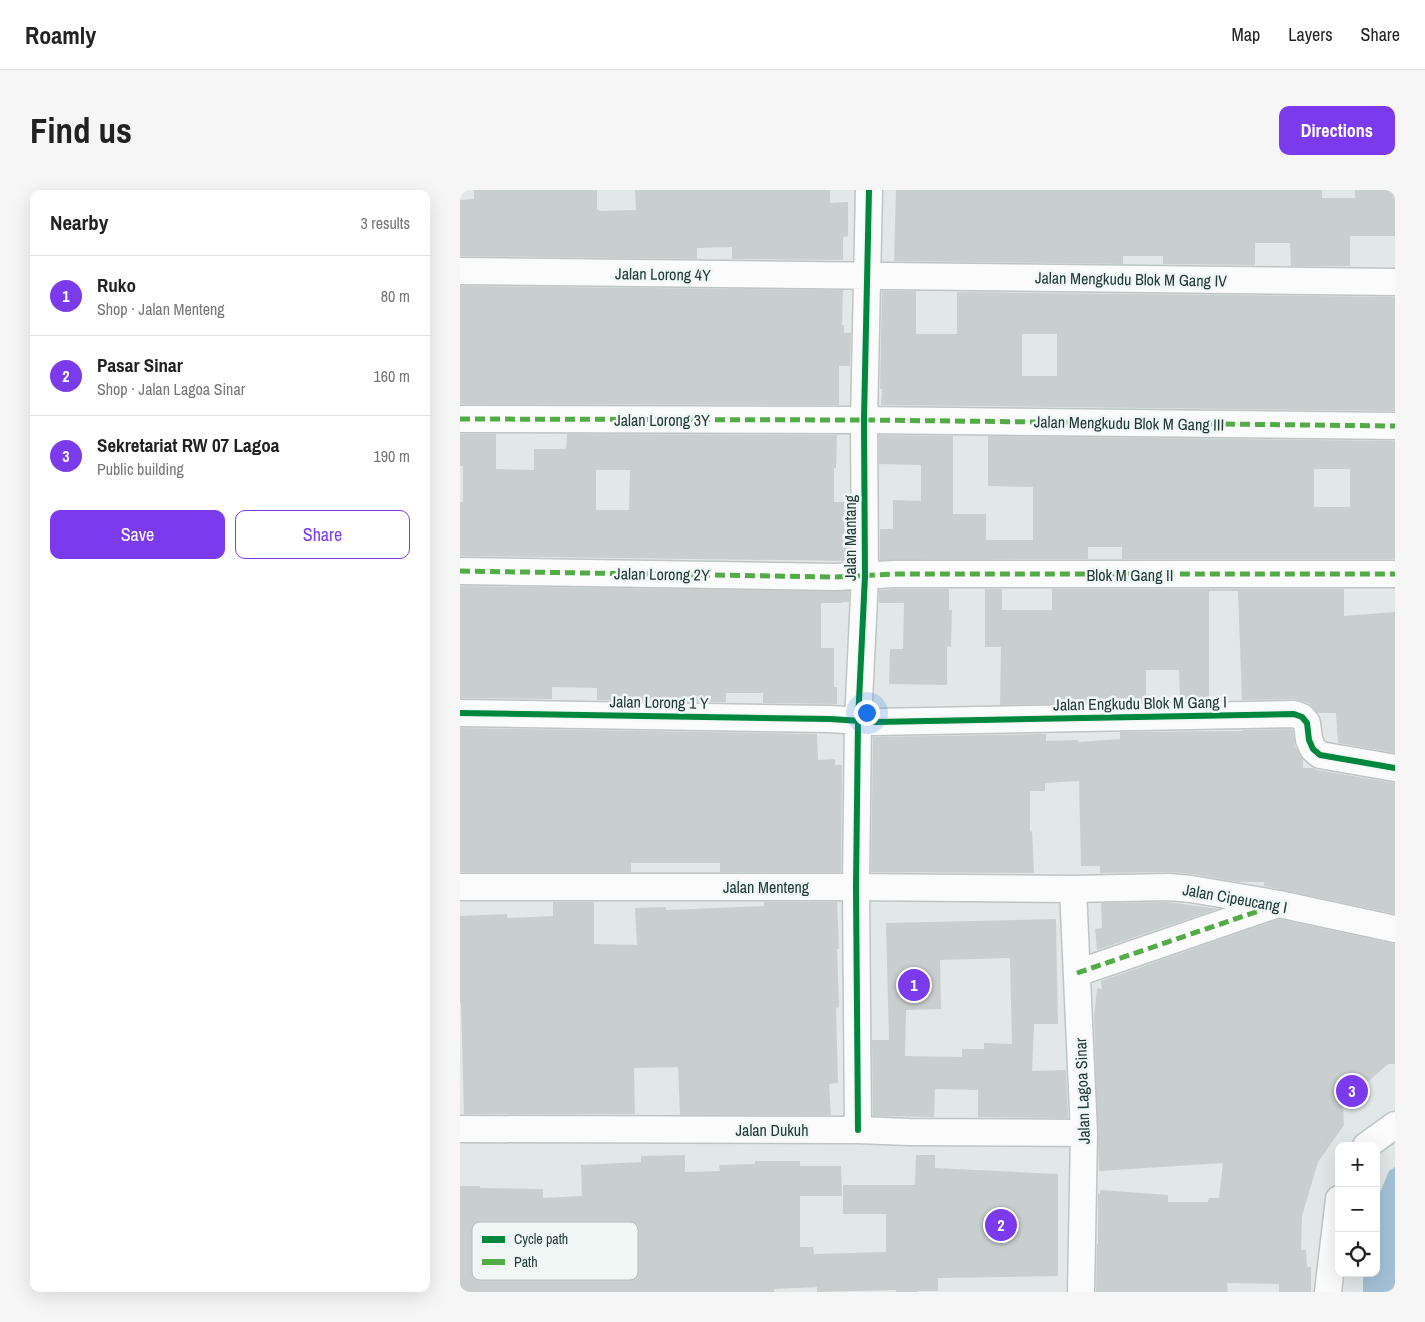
<!DOCTYPE html>
<html lang="en">
<head>
<meta charset="utf-8">
<style>
  body { margin:0; font-family:"Archivo Narrow",sans-serif; background:#f6f6f6; color:#222 }
  .controls { position:absolute; right:15px; bottom:15px; display:grid; overflow:hidden; border-radius:10px; box-shadow:0 5px 20px #0002 }
  .controls button { width:45px; height:45px; display:grid; place-items:center; padding:0; border:0; border-bottom:1px solid #e0e0e0; background:#fff; color:#222; font:25px sans-serif }
  .you { position:absolute; left:406px; top:522px; width:18px; height:18px; margin:-12px; border:4px solid #fff; border-radius:50%; background:#1a73e8; box-shadow:0 0 0 8px #1a73e833 }
  .badge { display:grid; place-items:center; width:32px; height:32px; border-radius:50%; background:#7c3aed; color:#fff; font-size:16px; font-weight:700 }
  .pin { position:absolute; translate:-50% -50%; border:2px solid #fff; box-shadow:0 1px 5px #0006 }
  .list { margin:0; padding:0; list-style:none }
  h2 { display:flex; justify-content:space-between; align-items:center; height:65px; margin:0; padding:0 20px; font-size:21px }
  h2 small { font-size:16px; font-weight:400; color:#767676 }
  .list li { display:grid; grid-template-columns:32px 1fr auto; gap:15px; align-items:center; box-sizing:border-box; height:80px; padding:0 20px; border-top:1px solid #e0e0e0 }
  .list b { display:block; font-size:19px; white-space:nowrap }
  .list p { margin:0; font-size:16px; white-space:nowrap; color:#767676 }
  .list em { font-size:16px; font-style:normal; color:#767676 }
  .actions { display:flex; gap:10px; padding:15px 20px }
  .actions a { flex:1; padding:11px 0; border:1px solid #7c3aed; border-radius:10px; text-align:center; font-size:18px; color:#7c3aed }
  .actions .main { background:#7c3aed; color:#fff }
  .icon { flex:none; width:28px; height:28px; fill:none; stroke:currentColor; stroke-width:2; stroke-linecap:round; stroke-linejoin:round }
  .map { position:relative; flex:none; width:935px; height:1102px; overflow:hidden; border-radius:10px }
  header { display:flex; align-items:center; gap:30px; box-sizing:border-box; height:70px; padding:0 25px; background:#fff; border-bottom:1px solid #e0e0e0 }
  header strong { font-size:24px }
  nav { display:flex; gap:28px; margin-inline-start:auto; font-size:18px }
  .intro { display:flex; align-items:center; justify-content:space-between; box-sizing:border-box; height:120px; padding:0 30px }
  h1 { margin:0; font-size:35px }
  .button { padding:12px 22px; border-radius:10px; background:#7c3aed; color:#fff; font-size:18px; font-weight:700 }
  main { display:flex; gap:30px; padding:0 30px }
  aside { flex:1; background:#fff; border-radius:10px; box-shadow:0 5px 20px #0002 }
  .map>svg:first-child { display:block }
  .water { fill:#a3c1d6 }
  .building { fill:#c9cfce; fill-rule:evenodd }
  .lines { fill:none; stroke-linecap:round; stroke-linejoin:round }
  .minor-casing { stroke:#bfc4c4; stroke-width:29 }
  .minor { stroke:#fbfbfb; stroke-width:26 }
  .quiet { stroke:#52ac46; stroke-width:5; stroke-dasharray:10 5; stroke-linecap:butt }
  .cycleway-casing { stroke:#f0f7f5; stroke-width:9 }
  .cycleway { stroke:#00873e; stroke-width:6 }
  .labels { text-anchor:middle; dominant-baseline:central; stroke-width:5; stroke-linejoin:round; paint-order:stroke }
  .street-label { font-size:16px; fill:#213a39; stroke:#f0f7f5 }
  .key { fill:#f0f7f5; stroke:#b2bebd; stroke-width:1 }
  .key-label { font-size:14px; fill:#213a39 }
</style>
</head>
<body>
<header>
<strong>Roamly</strong>
<nav><a>Map</a><a>Layers</a><a>Share</a></nav>
</header>
<div class="intro"><h1>Find us</h1><a class="button">Directions</a></div>
<main>
<aside>
<h2>Nearby<small>3 results</small></h2>
<ul class="list">
<li><span class="badge">1</span><div><b>Ruko</b><p>Shop · Jalan Menteng</p></div><em>80 m</em></li>
<li><span class="badge">2</span><div><b>Pasar Sinar</b><p>Shop · Jalan Lagoa Sinar</p></div><em>160 m</em></li>
<li><span class="badge">3</span><div><b>Sekretariat RW 07 Lagoa</b><p>Public building</p></div><em>190 m</em></li>
</ul>
<div class="actions"><a class="main">Save</a><a>Share</a></div>
</aside>
<div class="map">
<svg width="935" height="1102" viewBox="0 0 935 1102">
  <rect width="100%" height="100%" fill="#e2e7e7"/>
  <!-- water -->
  <path class="water" d="M 935,977 L 935,1102 L 903,1102 L 903,1083 L 916,1083 L 916,1012 L 929,981 Z"/>
  <!-- building -->
  <path class="building" d="M 14,0 L 137,0 L 137,20 L 139,20 L 139,21 L 176,20 L 175,0 L 370,0 L 370,13 L 388,12 L 388,46 L 383,47 L 383,70 L 272,69 L 272,57 L 237,58 L 237,69 L 0,66 L 0,10 L 14,9 Z
    M 436,0 L 862,0 L 862,8 L 895,8 L 895,0 L 935,0 L 935,46 L 890,46 L 890,76 L 831,76 L 830,53 L 795,53 L 795,75 L 703,74 L 703,66 L 663,66 L 663,74 L 434,71 Z
    M 0,96 L 383,100 L 382,135 L 384,135 L 384,143 L 391,143 L 390,176 L 379,176 L 379,215 L 0,214 Z
    M 422,101 L 456,101 L 456,144 L 497,144 L 497,102 L 935,107 L 935,221 L 421,215 L 422,199 L 420,199 ZM 562,144 L 597,144 L 597,186 L 562,186 Z
    M 0,244 L 36,244 L 36,279 L 74,280 L 74,259 L 106,259 L 107,244 L 377,245 L 376,278 L 374,278 L 374,312 L 384,312 L 384,339 L 390,339 L 390,371 L 0,366 L 0,312 L 3,312 L 3,276 L 0,276 ZM 136,280 L 170,280 L 169,320 L 136,320 Z
    M 419,245 L 493,246 L 493,324 L 526,324 L 526,350 L 573,350 L 573,297 L 528,296 L 528,246 L 935,251 L 935,369 L 662,369 L 662,357 L 628,357 L 628,369 L 420,370 L 420,339 L 433,339 L 433,310 L 461,311 L 461,275 L 419,274 ZM 854,279 L 890,279 L 890,317 L 854,317 Z
    M 0,396 L 389,401 L 389,412 L 382,412 L 382,413 L 361,413 L 361,458 L 374,458 L 374,497 L 377,497 L 377,514 L 303,513 L 303,503 L 266,503 L 266,512 L 137,510 L 137,498 L 92,497 L 92,509 L 0,508 Z
    M 435,399 L 489,399 L 489,420 L 492,420 L 491,457 L 487,456 L 487,495 L 429,494 L 430,459 L 443,459 L 444,413 L 419,413 L 419,400 Z
    M 525,399 L 542,399 L 542,420 L 592,420 L 592,399 L 884,399 L 884,426 L 935,422 L 935,563 L 878,553 L 876,523 L 858,523 L 848,513 L 834,509 L 782,510 L 778,401 L 749,401 L 749,511 L 720,511 L 719,480 L 686,480 L 686,512 L 627,511 L 627,513 L 540,515 L 541,457 L 525,457 Z
    M 0,538 L 357,544 L 358,570 L 375,569 L 375,575 L 382,575 L 381,682 L 260,682 L 260,673 L 171,673 L 171,682 L 0,682 Z
    M 831,539 L 833,540 L 835,556 L 843,570 L 843,578 L 854,578 L 857,580 L 935,593 L 935,724 L 804,696 L 804,692 L 777,692 L 733,684 L 710,682 L 640,683 L 640,676 L 621,676 L 619,591 L 585,593 L 585,601 L 570,601 L 570,642 L 572,641 L 574,683 L 411,682 L 413,547 L 586,544 L 586,551 L 618,550 L 618,552 L 660,549 L 660,542 L 783,541 L 783,540 Z
    M 93,712 L 134,712 L 134,754 L 177,755 L 175,718 L 206,717 L 206,720 L 304,716 L 304,712 L 377,712 L 379,759 L 377,759 L 379,817 L 376,818 L 378,893 L 369,894 L 371,925 L 220,925 L 218,877 L 174,878 L 175,924 L 4,924 L 1,813 L 0,813 L 0,726 L 47,724 L 47,728 L 93,726 Z
    M 708,712 L 758,719 L 637,760 L 635,739 L 642,738 L 641,713 Z
    M 596,729 L 598,834 L 574,834 L 572,881 L 606,880 L 608,928 L 518,927 L 518,900 L 475,899 L 474,927 L 413,926 L 412,850 L 429,850 L 426,733 ZM 550,768 L 552,854 L 524,853 L 524,859 L 502,859 L 502,867 L 445,866 L 446,820 L 481,819 L 480,770 Z
    M 819,729 L 935,754 L 935,874 L 928,874 L 883,914 L 884,935 L 858,972 L 842,1026 L 841,1060 L 846,1060 L 847,1077 L 851,1077 L 851,1102 L 819,1102 L 819,1094 L 767,1093 L 768,1102 L 636,1102 L 637,1054 L 638,1054 L 638,1004 L 640,1004 L 640,1000 L 708,1005 L 708,1012 L 748,1012 L 749,1008 L 759,1008 L 763,973 L 639,981 L 634,826 L 637,798 L 642,799 L 641,791 Z
    M 225,965 L 225,982 L 260,981 L 259,975 L 295,974 L 295,971 L 340,971 L 340,976 L 381,976 L 382,1006 L 340,1006 L 340,1057 L 353,1057 L 354,1064 L 426,1062 L 426,1024 L 383,1024 L 383,995 L 455,995 L 456,965 L 475,965 L 475,978 L 598,984 L 598,1086 L 478,1088 L 478,1101 L 458,1101 L 458,1102 L 436,1102 L 436,1100 L 357,1102 L 357,1097 L 314,1099 L 314,1102 L 0,1102 L 0,996 L 20,996 L 20,998 L 83,999 L 83,1008 L 122,1006 L 121,975 L 181,972 L 181,966 Z"/>
  <g class="lines">
    <!-- minor casing -->
    <g class="minor-casing">
      <path id="minor" d="M 0,81 L 935,92
        M 0,229 L 404,230 L 935,236
        M 0,381 L 375,387 L 435,384 L 935,384
        M 0,523 L 370,529 L 416,532 L 834,524 L 842,527 L 847,533 L 849,550 L 853,559 L 860,565 L 935,578
        M 0,697 L 396,697 L 613,699 L 709,697 L 731,699 L 819,714 L 935,739
        M 613,699 L 624,943 L 621,1102
        M 617,783 L 818,714
        M 0,939 L 398,940 L 449,942 L 624,943
        M 398,940 L 396,697 L 398,531 L 405,386 L 404,230 L 409,0
        M 906,956 L 935,935
        M 868,1102 L 879,1009"/>
    </g>
    <!-- minor -->
    <use href="#minor" class="minor"/>
    <!-- quiet -->
    <path class="quiet" d="M 0,229 L 404,230 L 935,236
      M 0,381 L 375,387 L 435,384 L 935,384
      M 617,783 L 819,714"/>
    <!-- cycleway casing -->
    <g class="cycleway-casing">
      <path id="cycleway" d="M 0,523 L 370,529 L 416,532 L 834,524 L 842,527 L 847,533 L 849,550 L 853,559 L 860,565 L 935,578
        M 398,940 L 396,697 L 398,531 L 405,386 L 404,230 L 409,0"/>
    </g>
    <!-- cycleway -->
    <use href="#cycleway" class="cycleway"/>
  </g>
  <g class="labels">
    <!-- street labels -->
    <g class="street-label">
      <text transform="translate(203 84) rotate(1)">Jalan Lorong 4Y</text>
      <text transform="translate(671 89) rotate(1)">Jalan Mengkudu Blok M Gang IV</text>
      <text x="202" y="230">Jalan Lorong 3Y</text>
      <text transform="translate(669 233) rotate(1)">Jalan Mengkudu Blok M Gang III</text>
      <text transform="translate(390 348) rotate(-90)">Jalan Mantang</text>
      <text transform="translate(202 384) rotate(1)">Jalan Lorong 2Y</text>
      <text x="670" y="385">Blok M Gang II</text>
      <text transform="translate(199 512) rotate(1)">Jalan Lorong 1 Y</text>
      <text transform="translate(680 513) rotate(-1)">Jalan Engkudu Blok M Gang I</text>
      <text x="306" y="697">Jalan Menteng</text>
      <text transform="translate(775 708) rotate(10)">Jalan Cipeucang I</text>
      <text transform="translate(622 901) rotate(-92)">Jalan Lagoa Sinar</text>
      <text x="312" y="940">Jalan Dukuh</text>
    </g>
  </g>
  <!-- legend -->
  <rect x="12" y="1032" width="166" height="58" rx="8" class="key"/>
  <rect x="22" y="1046" width="23" height="7" fill="#00873e"/>
  <rect x="22" y="1069" width="23" height="6" fill="#52ac46"/>
  <g class="key-label">
    <text x="54" y="1054">Cycle path</text>
    <text x="54" y="1077">Path</text>
  </g>
</svg>
<div class="controls">
<button>+</button>
<button>−</button>
<button><svg class="icon" aria-label="locate" viewBox="0 0 24 24"><circle cx="12" cy="12" r="6"/><path d="M12 2v4M12 18v4M2 12h4M18 12h4"/></svg></button>
</div>
<div class="you"></div>
<div class="pin badge" style="left:454px;top:795px">1</div>
<div class="pin badge" style="left:541px;top:1035px">2</div>
<div class="pin badge" style="left:892px;top:901px">3</div>
</div>
</main>
</body>
</html>
